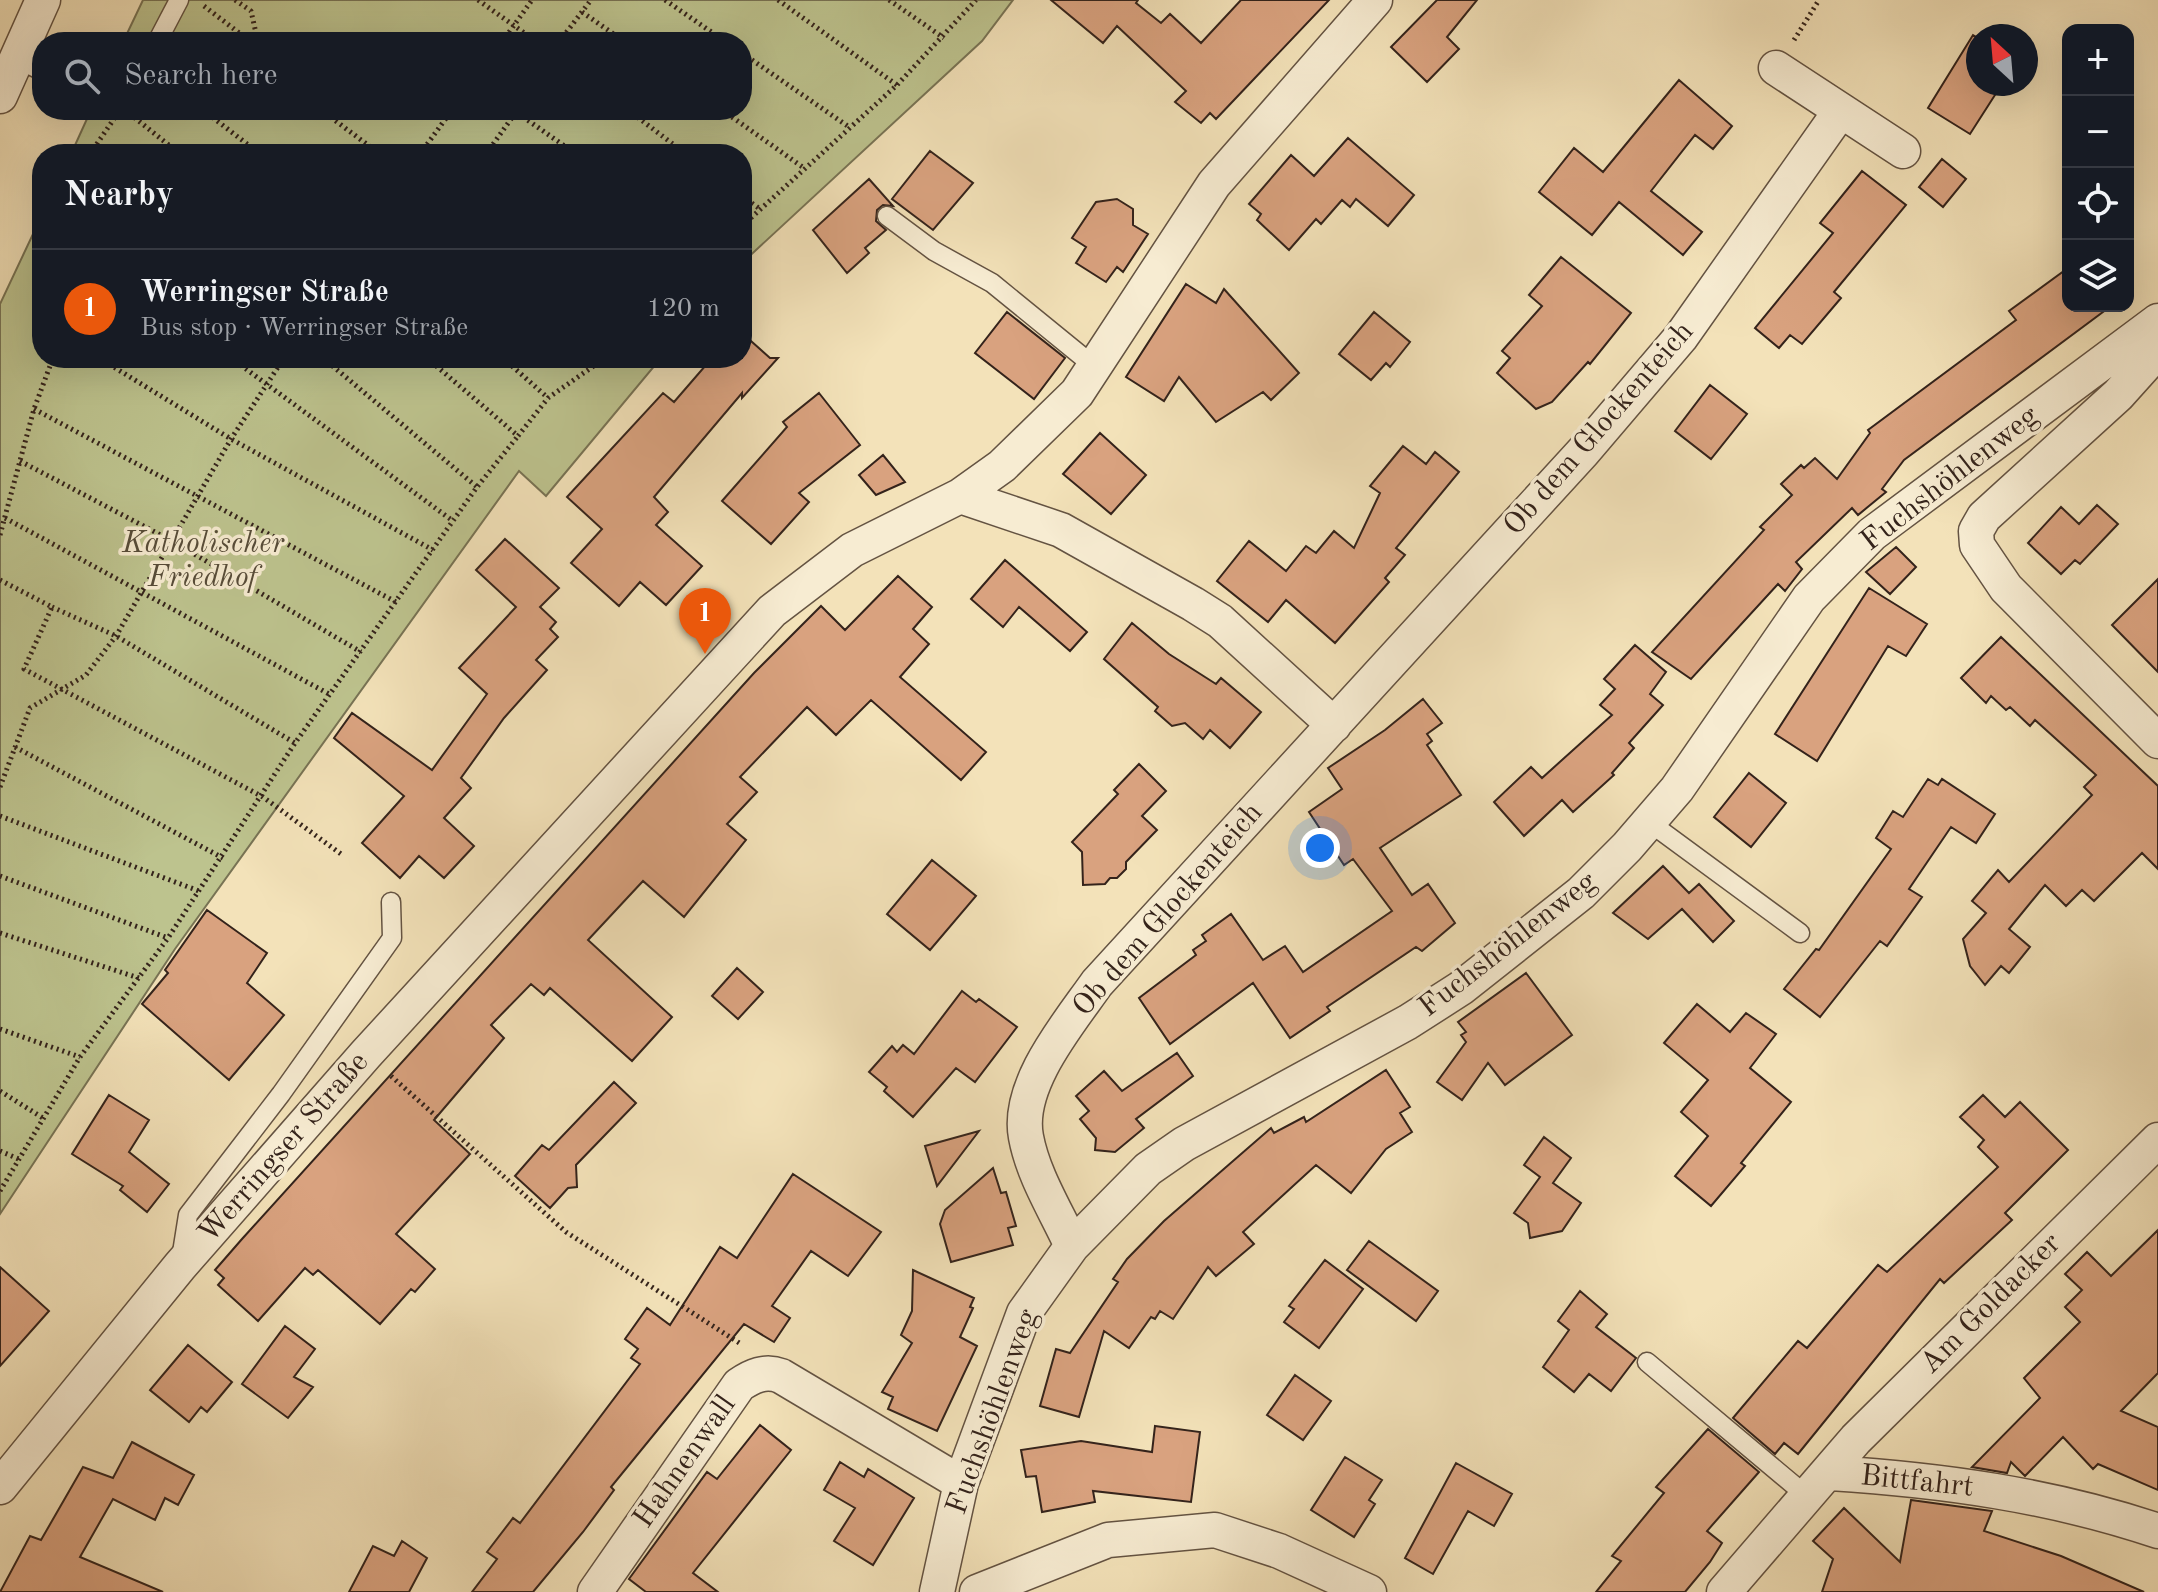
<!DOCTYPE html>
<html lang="en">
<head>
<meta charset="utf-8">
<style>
  body { margin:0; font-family:"Old Standard TT",serif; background:#242831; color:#f1f3f6 }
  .controls { position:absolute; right:24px; top:24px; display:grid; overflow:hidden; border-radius:16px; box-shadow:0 8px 32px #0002 }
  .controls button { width:72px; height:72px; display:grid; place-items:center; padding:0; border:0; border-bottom:2px solid #363941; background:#171b24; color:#f1f3f6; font:40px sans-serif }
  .compass { position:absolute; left:1966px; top:24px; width:72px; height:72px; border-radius:50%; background:#171b24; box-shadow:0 8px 32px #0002; rotate:334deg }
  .you { position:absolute; left:1320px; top:848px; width:28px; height:28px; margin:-20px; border:6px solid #fff; border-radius:50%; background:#1a73e8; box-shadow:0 0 0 12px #1a73e833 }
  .badge { display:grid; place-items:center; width:52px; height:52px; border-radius:50%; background:#ea580c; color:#fff; font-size:26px; font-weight:700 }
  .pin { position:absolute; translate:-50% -66px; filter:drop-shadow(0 2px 4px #0008) }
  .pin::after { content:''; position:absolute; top:42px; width:28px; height:24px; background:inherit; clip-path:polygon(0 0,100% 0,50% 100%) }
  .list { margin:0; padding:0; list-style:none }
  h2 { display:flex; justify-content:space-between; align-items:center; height:104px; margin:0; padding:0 32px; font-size:34px }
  h2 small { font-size:26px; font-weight:400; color:#9ea1a6 }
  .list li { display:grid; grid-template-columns:52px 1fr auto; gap:24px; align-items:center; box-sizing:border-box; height:120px; padding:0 32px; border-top:2px solid #363941 }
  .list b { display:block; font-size:30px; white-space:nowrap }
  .list p { margin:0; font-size:26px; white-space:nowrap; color:#9ea1a6 }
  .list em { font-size:26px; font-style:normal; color:#9ea1a6 }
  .icon { flex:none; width:44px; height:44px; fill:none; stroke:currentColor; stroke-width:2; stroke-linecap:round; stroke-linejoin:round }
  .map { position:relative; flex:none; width:2158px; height:1592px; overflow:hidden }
  .search { position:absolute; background:#171b24; box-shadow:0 8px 32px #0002; left:32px; top:32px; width:720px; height:88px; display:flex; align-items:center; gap:20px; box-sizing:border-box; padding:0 28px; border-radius:32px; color:#9ea1a6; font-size:30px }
  .panel { position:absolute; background:#171b24; box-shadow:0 8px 32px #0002; left:32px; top:144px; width:720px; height:224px; border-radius:32px }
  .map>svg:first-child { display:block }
  .green { fill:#bdc38e; stroke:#787354; stroke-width:2 }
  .building { fill:#d9a27f; stroke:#34231b; stroke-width:2 }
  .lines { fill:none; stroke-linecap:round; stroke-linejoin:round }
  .lane-casing { stroke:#645342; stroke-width:21 }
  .street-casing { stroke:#645342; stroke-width:37 }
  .path { stroke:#34231b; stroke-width:5; stroke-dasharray:2 4; stroke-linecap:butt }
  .lane { stroke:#f7ecd2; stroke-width:18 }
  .street { stroke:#f7ecd2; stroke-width:34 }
  .labels { text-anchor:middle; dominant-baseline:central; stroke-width:7; stroke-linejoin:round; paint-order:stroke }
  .street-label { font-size:30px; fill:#34231b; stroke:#f7ecd2 }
  .park-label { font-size:30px; font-style:italic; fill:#564b38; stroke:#f7ecd2 }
</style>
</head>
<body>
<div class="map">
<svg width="2158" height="1592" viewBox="0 0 2158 1592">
  <rect width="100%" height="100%" fill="#f3e2b9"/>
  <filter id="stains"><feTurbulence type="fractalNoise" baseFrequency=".0025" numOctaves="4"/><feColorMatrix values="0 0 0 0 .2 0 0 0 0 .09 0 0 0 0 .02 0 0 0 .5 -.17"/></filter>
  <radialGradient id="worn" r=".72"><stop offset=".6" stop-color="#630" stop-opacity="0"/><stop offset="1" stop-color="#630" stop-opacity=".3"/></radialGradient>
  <!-- green -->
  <path class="green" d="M 143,0 L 1013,0 L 982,41 L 742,263 L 742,154 L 71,154 L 91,110 L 742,110 L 742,42 L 123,42 Z
    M 42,215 L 42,358 L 661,358 L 546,496 L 519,471 L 175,949 L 0,1214 L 0,304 Z"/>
  <!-- building -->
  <path class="building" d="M 1051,0 L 1138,0 L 1136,3 L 1161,23 L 1170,14 L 1201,43 L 1241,0 L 1329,0 L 1216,119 L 1210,113 L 1201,123 L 1175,102 L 1186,91 L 1117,26 L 1103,43 Z
    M 1437,0 L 1477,0 L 1447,37 L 1459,49 L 1427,82 L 1391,47 Z
    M 1973,35 L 1978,38 L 1978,84 L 2002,84 L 1970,134 L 1928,108 Z
    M 1679,80 L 1732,126 L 1713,149 L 1695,135 L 1651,191 L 1702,232 L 1683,255 L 1619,202 L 1592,235 L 1539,192 L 1574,148 L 1603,172 Z
    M 1348,138 L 1414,195 L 1388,226 L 1356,199 L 1350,207 L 1342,200 L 1321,224 L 1316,219 L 1289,250 L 1257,220 L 1261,214 L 1249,204 L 1291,155 L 1314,176 Z
    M 930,151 L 973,183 L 933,230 L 892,199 Z
    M 1942,159 L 1966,179 L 1943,207 L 1919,187 Z
    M 1862,171 L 1906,205 L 1834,292 L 1841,298 L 1802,344 L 1790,335 L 1779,348 L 1755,328 L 1833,233 L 1820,223 Z
    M 869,179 L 893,206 L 883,205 L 877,210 L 876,221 L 886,230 L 865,248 L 869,253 L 847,273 L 813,230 Z
    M 1117,199 L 1133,209 L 1133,225 L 1148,234 L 1123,272 L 1117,267 L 1106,282 L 1076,263 L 1086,247 L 1072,238 L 1096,202 Z
    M 1561,257 L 1631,313 L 1590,364 L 1588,362 L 1552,402 L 1536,409 L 1497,373 L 1510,358 L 1502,351 L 1542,306 L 1529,295 Z
    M 2068,268 L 2068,306 L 2111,306 L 1904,460 L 1882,489 L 1886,492 L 1858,515 L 1852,508 L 1796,562 L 1802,569 L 1785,591 L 1778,584 L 1691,679 L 1652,652 L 1764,530 L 1760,527 L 1792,495 L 1781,484 L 1801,465 L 1804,468 L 1815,458 L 1837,479 L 1870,433 L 1868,430 L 2016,320 L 2009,311 Z
    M 1186,284 L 1216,303 L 1224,289 L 1299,373 L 1271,400 L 1263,392 L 1216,422 L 1179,377 L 1164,401 L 1126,377 Z
    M 1007,312 L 1065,358 L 1034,399 L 975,353 Z
    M 1374,312 L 1410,342 L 1390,367 L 1386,363 L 1371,380 L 1339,354 Z
    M 742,333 L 770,358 L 778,358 L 742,398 L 742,393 L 654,497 L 668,512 L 656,525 L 702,566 L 666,605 L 640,582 L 619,606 L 571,563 L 602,529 L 567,497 L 663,393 L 674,402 L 712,358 L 742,358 Z
    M 1710,385 L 1747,414 L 1711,459 L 1675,431 Z
    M 819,393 L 860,445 L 799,493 L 809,502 L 771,544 L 722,501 L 787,427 L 783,422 Z
    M 1100,433 L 1146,475 L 1111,514 L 1063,474 Z
    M 1403,446 L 1426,464 L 1435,452 L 1459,472 L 1396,548 L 1405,555 L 1385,578 L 1389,582 L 1335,643 L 1286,600 L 1268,622 L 1217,581 L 1249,541 L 1286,571 L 1306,546 L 1316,553 L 1334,531 L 1354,548 L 1380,493 L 1370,486 Z
    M 883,455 L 905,482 L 876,495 L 859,475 Z
    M 2097,505 L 2118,524 L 2080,564 L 2075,560 L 2061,574 L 2028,543 L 2061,507 L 2079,524 Z
    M 505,539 L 559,588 L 540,607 L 556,622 L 550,629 L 558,637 L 536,660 L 547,670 L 504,718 L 461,778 L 471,788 L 444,818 L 474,846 L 444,878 L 419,856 L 400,878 L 362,843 L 404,796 L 334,738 L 352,713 L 432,770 L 487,694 L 459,668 L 516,607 L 476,570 Z
    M 1896,547 L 1916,567 L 1890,594 L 1866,572 Z
    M 1005,560 L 1087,632 L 1070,651 L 1019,607 L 1003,627 L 971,599 Z
    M 898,576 L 932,607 L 913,629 L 929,644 L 900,677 L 986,752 L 961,780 L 871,700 L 836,735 L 807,707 L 740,777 L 757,792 L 727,824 L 746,840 L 684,917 L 643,881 L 588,940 L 672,1017 L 632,1061 L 550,988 L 544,995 L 531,984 L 491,1025 L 504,1038 L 434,1120 L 470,1154 L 396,1234 L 435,1269 L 415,1292 L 411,1289 L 380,1324 L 318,1270 L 313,1275 L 305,1268 L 258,1321 L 218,1285 L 224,1278 L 215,1270 L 242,1239 L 754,673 L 821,606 L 845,630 Z
    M 2158,579 L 2158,672 L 2112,625 Z
    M 1869,588 L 1927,624 L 1906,656 L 1888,646 L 1817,761 L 1775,734 Z
    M 1132,623 L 1169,654 L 1216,684 L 1221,678 L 1261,712 L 1230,748 L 1210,730 L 1203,739 L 1185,723 L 1172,726 L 1155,711 L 1158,707 L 1104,659 Z
    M 2001,637 L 2158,786 L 2158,869 L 2142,853 L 2094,901 L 2082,890 L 2066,906 L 2045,885 L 2009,929 L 2030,947 L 2009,973 L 2001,966 L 1985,985 L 1970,966 L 1963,939 L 1986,913 L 1972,901 L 1998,870 L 2009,882 L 2092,795 L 2084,787 L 2096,775 L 2035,720 L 2030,726 L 2010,707 L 2006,710 L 1991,696 L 1986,703 L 1961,678 Z
    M 1635,645 L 1666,672 L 1650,694 L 1663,705 L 1629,743 L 1634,748 L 1612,773 L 1614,775 L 1573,812 L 1562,800 L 1524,836 L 1494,802 L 1531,767 L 1542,778 L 1612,715 L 1600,705 L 1615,689 L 1604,679 Z
    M 1423,699 L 1442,723 L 1427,734 L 1432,741 L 1427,745 L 1461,795 L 1380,848 L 1412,895 L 1428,884 L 1455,923 L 1422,951 L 1416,947 L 1327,1007 L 1330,1011 L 1290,1038 L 1253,983 L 1170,1044 L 1139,998 L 1196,955 L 1193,950 L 1206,941 L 1202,935 L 1231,914 L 1263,960 L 1285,946 L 1303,972 L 1392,911 L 1353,859 L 1344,865 L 1309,812 L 1342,789 L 1328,768 L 1385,730 Z
    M 1139,764 L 1166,791 L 1142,816 L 1157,830 L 1126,862 L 1126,869 L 1117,878 L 1110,878 L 1105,884 L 1083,885 L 1082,852 L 1072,842 L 1118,794 L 1114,790 Z
    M 1749,773 L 1786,803 L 1751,847 L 1714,817 Z
    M 1928,779 L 1938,785 L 1942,779 L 1995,814 L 1976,843 L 1951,827 L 1909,889 L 1922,897 L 1887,946 L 1880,941 L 1820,1017 L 1784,989 L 1816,949 L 1819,950 L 1891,849 L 1876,838 L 1893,811 L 1903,817 Z
    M 932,860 L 976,896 L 930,950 L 887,914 Z
    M 1663,866 L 1689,893 L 1699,884 L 1734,921 L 1713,942 L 1682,909 L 1648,939 L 1613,913 Z
    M 207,910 L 267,953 L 247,983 L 284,1015 L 229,1080 L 142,1004 L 168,973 L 165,970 Z
    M 737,968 L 763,992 L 738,1019 L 712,996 Z
    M 1526,973 L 1572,1035 L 1505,1085 L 1488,1063 L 1462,1100 L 1437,1082 L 1466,1042 L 1461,1035 L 1466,1032 L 1458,1022 Z
    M 962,991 L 976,1002 L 979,999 L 1017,1027 L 975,1082 L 956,1068 L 913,1117 L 884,1091 L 887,1087 L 869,1072 L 892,1046 L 897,1052 L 903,1045 L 914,1054 Z
    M 1697,1004 L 1730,1032 L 1746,1013 L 1776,1034 L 1750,1068 L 1791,1102 L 1741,1163 L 1745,1166 L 1711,1206 L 1675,1176 L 1708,1136 L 1681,1112 L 1708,1080 L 1664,1043 Z
    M 1177,1053 L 1193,1076 L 1136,1119 L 1144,1128 L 1115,1152 L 1095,1150 L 1096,1138 L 1080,1119 L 1089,1111 L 1076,1096 L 1104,1071 L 1122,1091 Z
    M 1386,1070 L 1410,1107 L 1400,1113 L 1412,1132 L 1386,1149 L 1351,1193 L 1316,1165 L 1243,1232 L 1254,1244 L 1216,1276 L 1208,1267 L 1173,1319 L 1160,1311 L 1155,1319 L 1151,1317 L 1129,1348 L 1104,1331 L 1079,1417 L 1040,1406 L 1056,1349 L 1070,1353 L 1118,1282 L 1113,1279 L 1127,1259 L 1164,1221 L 1271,1128 L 1274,1133 L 1304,1117 L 1306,1122 Z
    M 614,1082 L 636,1103 L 576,1165 L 577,1187 L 568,1188 L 550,1208 L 515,1176 L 542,1145 L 549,1150 Z
    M 109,1095 L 149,1120 L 129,1152 L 169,1184 L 147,1212 L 120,1190 L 123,1186 L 72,1154 Z
    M 1983,1095 L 2005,1117 L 2020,1102 L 2068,1150 L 2005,1213 L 2012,1220 L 1944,1283 L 1940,1279 L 1798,1454 L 1784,1443 L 1775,1454 L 1733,1418 L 1798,1341 L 1807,1348 L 1878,1265 L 1887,1272 L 1998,1167 L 1978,1147 L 1984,1140 L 1960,1117 Z
    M 979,1131 L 937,1186 L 925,1146 Z
    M 1544,1137 L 1571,1158 L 1553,1183 L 1581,1203 L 1562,1231 L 1530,1238 L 1528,1223 L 1514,1213 L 1540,1177 L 1524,1165 Z
    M 993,1168 L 1001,1193 L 1006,1192 L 1016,1226 L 1008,1228 L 1013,1245 L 951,1262 L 940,1224 L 945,1210 Z
    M 793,1174 L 881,1232 L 848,1276 L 811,1251 L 772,1306 L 790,1318 L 774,1342 L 744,1324 L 611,1487 L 614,1490 L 583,1532 L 533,1592 L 472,1592 L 497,1559 L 487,1552 L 513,1518 L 520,1523 L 640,1364 L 631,1358 L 638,1349 L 625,1339 L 647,1308 L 670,1325 L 720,1247 L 737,1258 Z
    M 2158,1230 L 2158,1373 L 2121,1411 L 2158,1427 L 2158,1490 L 2098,1464 L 2093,1469 L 2063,1437 L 2025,1476 L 2011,1462 L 2007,1473 L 1972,1467 L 2040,1398 L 2024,1378 L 2080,1322 L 2065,1307 L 2082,1290 L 2065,1274 L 2087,1252 L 2111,1276 Z
    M 1369,1241 L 1438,1291 L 1416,1321 L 1347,1270 Z
    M 1325,1260 L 1363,1289 L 1319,1348 L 1284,1322 L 1294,1309 L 1289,1306 Z
    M 0,1267 L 49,1311 L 0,1366 Z
    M 913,1270 L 974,1298 L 970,1307 L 973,1308 L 960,1337 L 977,1346 L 937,1431 L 888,1409 L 893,1397 L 882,1392 L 912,1343 L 901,1335 L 912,1311 Z
    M 1580,1291 L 1607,1314 L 1596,1327 L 1636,1358 L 1611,1391 L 1589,1374 L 1574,1392 L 1543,1367 L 1569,1330 L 1558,1321 Z
    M 285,1326 L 315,1349 L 294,1377 L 313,1387 L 288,1418 L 242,1384 Z
    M 188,1345 L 232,1382 L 207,1412 L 201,1407 L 189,1422 L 150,1390 Z
    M 1295,1375 L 1331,1401 L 1303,1440 L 1267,1415 Z
    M 760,1425 L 791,1450 L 693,1573 L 718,1592 L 646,1592 L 629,1579 L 707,1472 L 717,1479 Z
    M 1155,1426 L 1200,1432 L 1191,1502 L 1093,1491 L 1095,1502 L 1042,1512 L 1036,1476 L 1026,1477 L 1021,1450 L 1081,1441 L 1152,1452 Z
    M 1708,1429 L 1759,1472 L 1707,1531 L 1722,1543 L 1710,1562 L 1685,1592 L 1596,1592 L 1621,1561 L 1612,1556 L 1664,1493 L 1656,1487 Z
    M 132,1442 L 194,1475 L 178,1505 L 165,1498 L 155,1520 L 113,1499 L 80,1557 L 163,1592 L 0,1592 L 30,1536 L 41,1540 L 83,1467 L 113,1478 Z
    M 1345,1457 L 1382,1480 L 1369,1500 L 1375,1504 L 1354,1537 L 1311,1510 Z
    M 840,1462 L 864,1477 L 868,1469 L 914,1498 L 873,1565 L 834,1541 L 855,1508 L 824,1490 Z
    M 1456,1463 L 1512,1494 L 1494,1526 L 1468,1511 L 1433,1574 L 1405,1558 Z
    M 1911,1500 L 1992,1511 L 1984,1531 L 2061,1556 L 2144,1592 L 1822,1592 L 1833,1559 L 1813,1541 L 1844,1508 L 1900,1562 Z
    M 402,1541 L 427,1558 L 409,1592 L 349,1592 L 373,1546 L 394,1556 Z"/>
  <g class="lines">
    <!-- lane casing -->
    <g class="lane-casing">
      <path id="lane" d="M 157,42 L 179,0
        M 17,59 L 42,71
        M 887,216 L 934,251 L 992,283 L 1095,367
        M 1649,822 L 1800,933
        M 181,1259 L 188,1215 L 281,1094 L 392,938 L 391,902
        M 1647,1362 L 1808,1497"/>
    </g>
    <!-- street casing -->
    <g class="street-casing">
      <path id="street" d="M 1776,68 L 1903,151
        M 0,96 L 43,0
        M 2156,323 L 2155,342 L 2145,365 L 2118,395 L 1984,517 L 1976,531 L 1977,545 L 2006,588 L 2158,741
        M 960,496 L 1061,530 L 1193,604 L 1220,621 L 1334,725
        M 1072,1246 C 1056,1211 1033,1175 1026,1137 C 1016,1085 1069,1023 1097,983 L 1583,452 L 1681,337 L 1839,113
        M 1830,1473 C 1942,1480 2051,1495 2158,1531
        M 0,1487 L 180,1266 L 366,1054 L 772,611 L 852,550 L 960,496 L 1002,466 L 1077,393 L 1214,184 L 1375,0
        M 595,1592 L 739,1385 C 752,1376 765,1370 781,1376 L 961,1483
        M 937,1592 L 961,1483 L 1024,1313 L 1072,1246 L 1148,1169 L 1184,1144 L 1408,1022 L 1461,988 L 1581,893 L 1627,847 L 1677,789 L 1809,598 L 1872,534 L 2158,321
        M 977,1592 L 1108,1540 L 1215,1530 L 1279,1551 L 1369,1592
        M 1724,1592 L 1856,1439 L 2158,1140"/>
    </g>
    <!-- path -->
    <path class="path" d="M 235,0 L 251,11 L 258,42
      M 478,0 L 537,42
      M 665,0 L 726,42
      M 778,0 L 897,85
      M 889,0 L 944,38
      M 204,6 L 251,42
      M 582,12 L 625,42
      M 1794,40 L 1819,0
      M 502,42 L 532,0
      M 559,42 L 591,0
      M 742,53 L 849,127
      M 125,110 L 180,154
      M 203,110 L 260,154
      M 321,110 L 380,154
      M 628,110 L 686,154
      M 722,110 L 804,168
      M 90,154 L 120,110
      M 420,154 L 452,110
      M 486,154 L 516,112 L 576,154
      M 742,196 L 760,209
      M 742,226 L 897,85 L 976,0
      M 99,358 L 231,439 L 433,550
      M 231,358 L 453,521
      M 323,358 L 477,487
      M 427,358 L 518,436 L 548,398 L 605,358
      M 503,358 L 548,398
      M 34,409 L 396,602
      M 20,461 L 172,541 L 361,652
      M 5,518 L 329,694
      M 0,535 L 34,409 L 53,358
      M 0,580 L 52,607 L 24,669 L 263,797 L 341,854
      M 52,607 L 116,636 L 295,743
      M 15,747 L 223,858
      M 0,787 L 30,708 L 86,675 L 116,636 L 231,439 L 284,358
      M 0,816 L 199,891
      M 0,876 L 168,938
      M 0,933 L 139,978
      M 0,1029 L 80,1057
      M 391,1076 L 566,1232 L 741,1344
      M 0,1091 L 43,1118
      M 0,1151 L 21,1160
      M 0,1191 L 80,1057 L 168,938 L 295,743 L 477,487 L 518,436"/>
    <!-- lane -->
    <use href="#lane" class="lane"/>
    <!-- street -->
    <use href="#street" class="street"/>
  </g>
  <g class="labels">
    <!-- street labels -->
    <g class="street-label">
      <text transform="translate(1599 429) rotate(-49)">Ob dem Glockenteich</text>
      <text transform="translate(1950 479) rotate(-38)">Fuchshöhlenweg</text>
      <text transform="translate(1168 910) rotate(-49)">Ob dem Glockenteich</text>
      <text transform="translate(1508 945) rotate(-38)">Fuchshöhlenweg</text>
      <text transform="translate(284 1148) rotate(-49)">Werringser Straße</text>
      <text transform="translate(1991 1304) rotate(-45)">Am Goldacker</text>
      <text transform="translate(993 1412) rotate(-70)">Fuchshöhlenweg</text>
      <text transform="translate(685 1462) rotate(-55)">Hahnenwall</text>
      <text transform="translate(1917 1482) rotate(6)">Bittfahrt</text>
    </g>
    <!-- park labels -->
    <g class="park-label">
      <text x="203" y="544">Katholischer<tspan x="203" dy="34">Friedhof</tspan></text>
    </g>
  </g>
  <rect width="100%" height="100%" filter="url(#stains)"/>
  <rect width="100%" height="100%" fill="url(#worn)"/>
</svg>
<div class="controls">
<button>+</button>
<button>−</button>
<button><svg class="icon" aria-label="locate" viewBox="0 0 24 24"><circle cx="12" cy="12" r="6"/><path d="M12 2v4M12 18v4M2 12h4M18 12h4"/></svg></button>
<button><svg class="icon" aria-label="layers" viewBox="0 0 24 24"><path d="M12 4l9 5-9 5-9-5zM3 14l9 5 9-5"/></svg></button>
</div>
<svg class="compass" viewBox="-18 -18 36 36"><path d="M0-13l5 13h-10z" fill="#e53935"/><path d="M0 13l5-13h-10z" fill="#9ea1a6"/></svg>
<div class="you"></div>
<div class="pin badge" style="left:705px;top:654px">1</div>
<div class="search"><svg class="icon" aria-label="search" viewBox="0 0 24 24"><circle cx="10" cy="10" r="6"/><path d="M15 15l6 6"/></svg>Search here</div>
<section class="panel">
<h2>Nearby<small></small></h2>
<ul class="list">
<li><span class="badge">1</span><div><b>Werringser Straße</b><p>Bus stop · Werringser Straße</p></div><em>120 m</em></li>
</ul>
</section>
</div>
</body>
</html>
